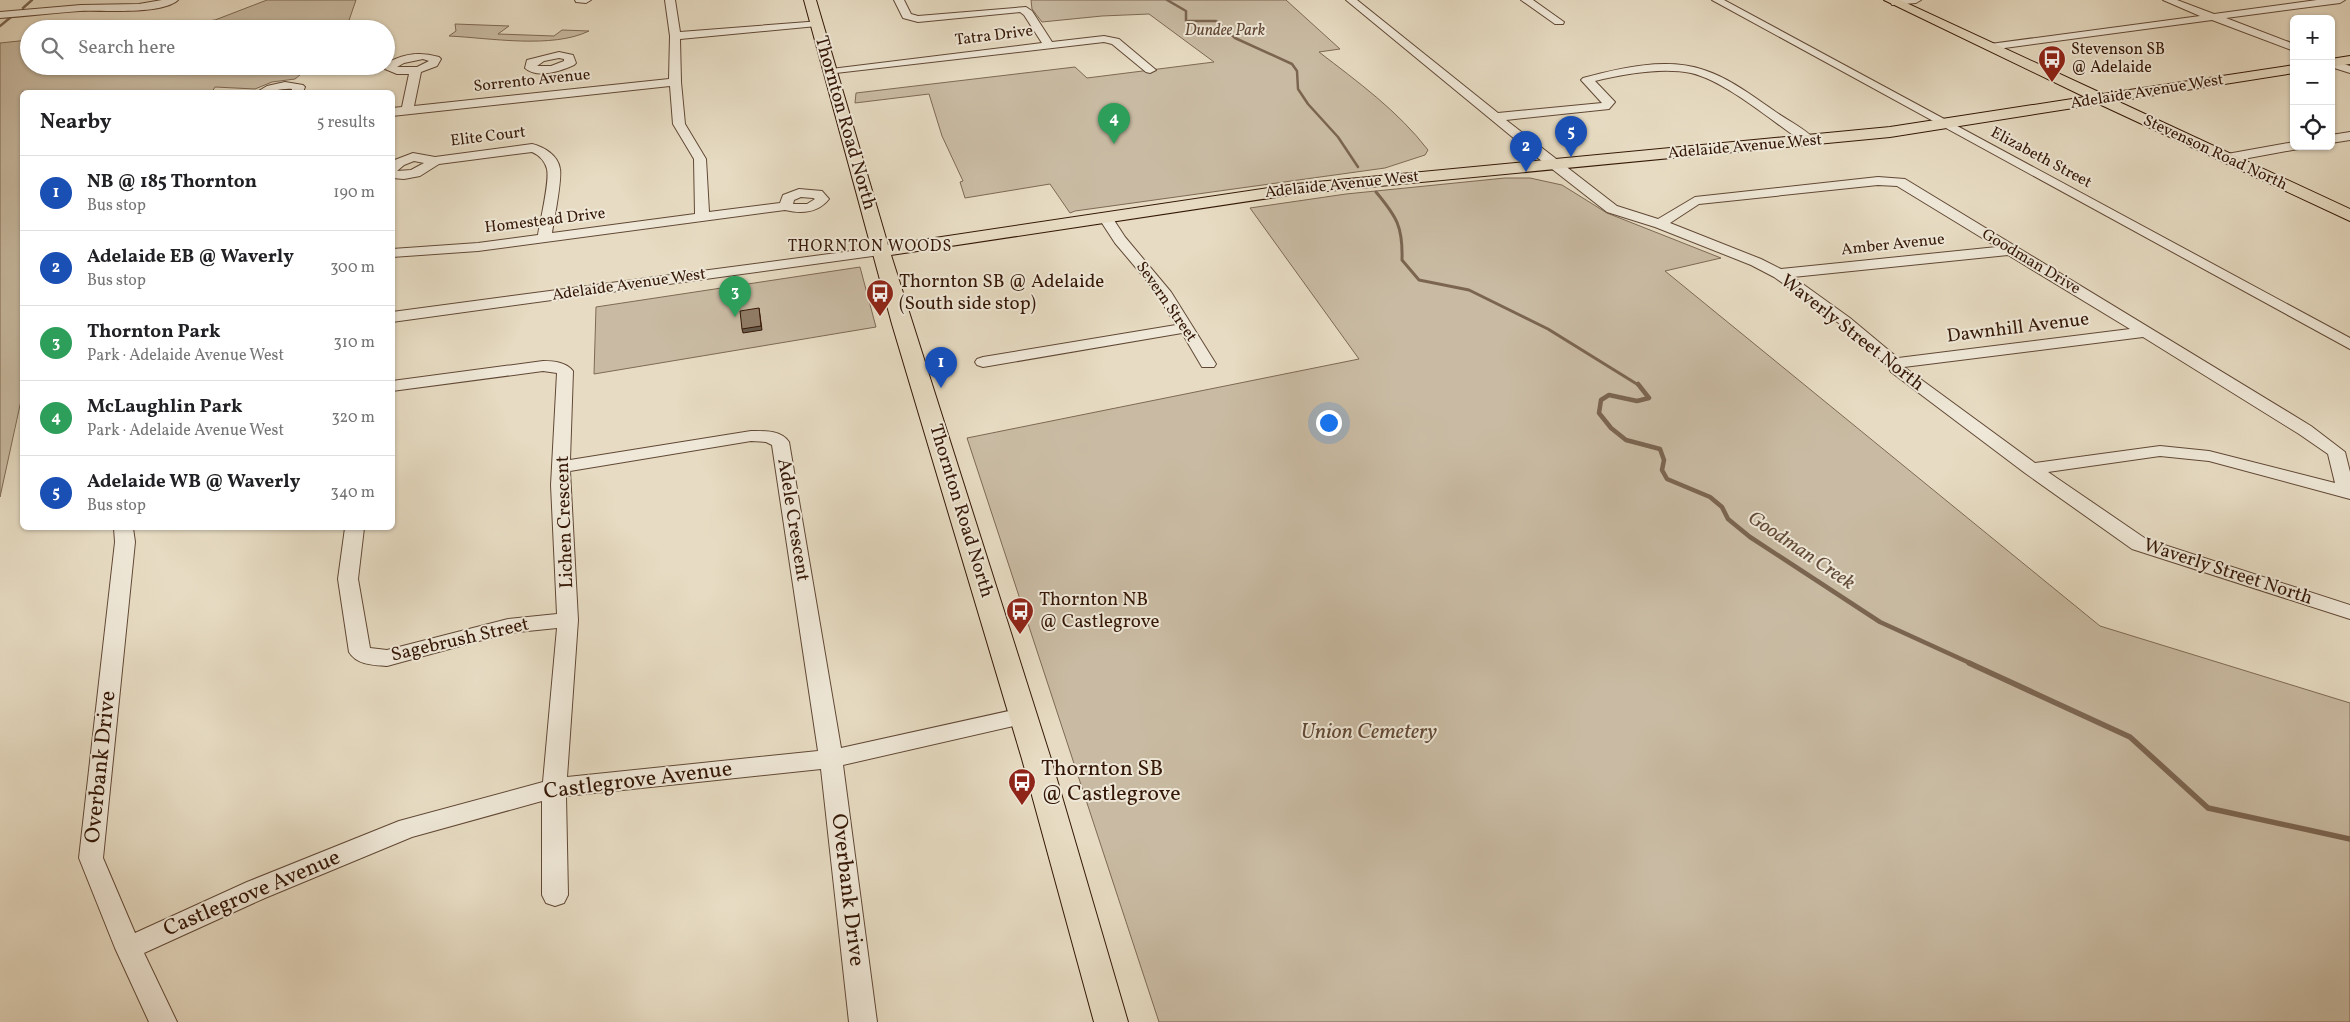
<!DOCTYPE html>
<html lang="en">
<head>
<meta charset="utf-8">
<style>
  body { margin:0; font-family:Vollkorn,serif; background:#f2f2f2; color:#202124 }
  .controls { position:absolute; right:15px; top:15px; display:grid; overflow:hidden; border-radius:8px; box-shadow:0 1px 4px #0004 }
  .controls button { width:45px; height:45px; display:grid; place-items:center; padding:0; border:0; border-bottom:1px solid #e0e0e0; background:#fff; color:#202124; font:25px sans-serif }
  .you { position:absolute; left:1328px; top:422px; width:18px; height:18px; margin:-12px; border:4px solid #fff; border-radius:50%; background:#1a73e8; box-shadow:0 0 0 8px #1a73e833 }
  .badge { display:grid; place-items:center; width:32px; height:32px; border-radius:50%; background:#1a73e8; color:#fff; font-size:16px; font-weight:700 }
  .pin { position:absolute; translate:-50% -41px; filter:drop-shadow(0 1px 2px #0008) }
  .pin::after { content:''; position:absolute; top:26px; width:18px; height:15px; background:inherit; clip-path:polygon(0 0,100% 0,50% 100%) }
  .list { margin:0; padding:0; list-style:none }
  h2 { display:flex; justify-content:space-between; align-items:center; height:65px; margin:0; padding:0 20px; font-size:21px }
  h2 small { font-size:16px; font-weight:400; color:#757577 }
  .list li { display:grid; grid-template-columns:32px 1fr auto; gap:15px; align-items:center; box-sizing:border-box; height:75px; padding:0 20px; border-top:1px solid #e0e0e0 }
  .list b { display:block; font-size:19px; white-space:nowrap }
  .list p { margin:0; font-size:16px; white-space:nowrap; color:#757577 }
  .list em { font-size:16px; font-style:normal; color:#757577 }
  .icon { flex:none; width:28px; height:28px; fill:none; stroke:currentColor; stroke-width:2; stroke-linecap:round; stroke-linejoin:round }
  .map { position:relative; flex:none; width:2350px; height:1022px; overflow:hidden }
  .search { position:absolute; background:#fff; box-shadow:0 1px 4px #0004; left:20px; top:20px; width:375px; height:55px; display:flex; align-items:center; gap:12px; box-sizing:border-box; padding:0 18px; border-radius:28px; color:#757577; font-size:19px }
  .panel { position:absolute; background:#fff; box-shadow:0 1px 4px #0004; left:20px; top:90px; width:375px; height:440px; border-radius:8px }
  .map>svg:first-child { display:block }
  .green { fill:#c9bba3; stroke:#7e6954 }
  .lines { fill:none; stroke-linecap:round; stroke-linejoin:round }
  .stream-far3 { stroke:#7b6551; stroke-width:2.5 }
  .stream-far2 { stroke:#7b6551; stroke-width:3 }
  .stream-far1 { stroke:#7b6551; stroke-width:4.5 }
  .stream { stroke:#7b6551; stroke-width:5.5 }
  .minor-casing { stroke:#614835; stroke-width:2 }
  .major-casing { stroke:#341706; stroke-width:2 }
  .minor { fill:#efe8d8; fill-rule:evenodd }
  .major { fill:#e7dcc3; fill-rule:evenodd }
  .shaded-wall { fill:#665849; stroke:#341706 }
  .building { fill:#917d68; stroke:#341706 }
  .labels { text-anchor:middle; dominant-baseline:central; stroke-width:4; stroke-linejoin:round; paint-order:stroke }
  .far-park-label { font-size:16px; font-style:italic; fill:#614835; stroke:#efe8d8 }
  .far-street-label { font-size:16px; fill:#341706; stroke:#efe8d8 }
  .far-poi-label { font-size:16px; fill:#341706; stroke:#efe8d8; text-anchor:start }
  .far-neighbourhood-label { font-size:16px; letter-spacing:1px; fill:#341706; stroke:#efe8d8 }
  .street-label { font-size:19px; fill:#341706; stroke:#efe8d8 }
  .poi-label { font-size:19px; fill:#341706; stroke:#efe8d8; text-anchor:start }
  .water-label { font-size:20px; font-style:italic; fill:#634b38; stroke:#efe8d8 }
  .near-park-label { font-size:22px; font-style:italic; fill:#614835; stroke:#efe8d8 }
  .near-street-label { font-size:22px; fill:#341706; stroke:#efe8d8 }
  .near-poi-label { font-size:22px; fill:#341706; stroke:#efe8d8; text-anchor:start }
</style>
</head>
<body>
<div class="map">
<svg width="2350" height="1022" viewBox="0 0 2350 1022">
  <rect width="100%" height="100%" fill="#e7dcc3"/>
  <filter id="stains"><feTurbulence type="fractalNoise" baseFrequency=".004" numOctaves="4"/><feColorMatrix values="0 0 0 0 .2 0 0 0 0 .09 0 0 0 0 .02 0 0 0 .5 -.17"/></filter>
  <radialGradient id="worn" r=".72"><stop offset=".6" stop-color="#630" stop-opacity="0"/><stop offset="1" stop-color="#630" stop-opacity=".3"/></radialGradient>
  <!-- green -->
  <path class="green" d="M 267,0 L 356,0 L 346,29 L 137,29 L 215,20 Z
    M 1031,0 L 1286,0 L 1340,49 L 1319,52 C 1358,82 1398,111 1428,150 L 1425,155 L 1385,168 L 1075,211 L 1070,213 L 1050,184 L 965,198 L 960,182 L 963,181 L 942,136 L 929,94 L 855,103 L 856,93 L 1075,67 L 1087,78 L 1214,62 L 1149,14 L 1102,16 L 1042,22 L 1032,9 Z
    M 455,24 L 509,26 L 498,34 L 554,36 L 562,30 L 589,31 C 552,49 490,38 449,36 L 456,31 Z
    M 29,40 L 29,66 L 311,66 L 295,79 L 272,82 L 255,89 L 215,87 L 212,92 L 22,92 L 22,396 L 0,497 L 0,43 Z
    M 1505,178 L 1530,178 L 1562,185 L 1607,213 L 1721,258 L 1665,271 L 2100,626 L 2350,703 L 2350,1022 L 1159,1022 L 967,438 L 1359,359 L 1250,208 L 1346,194 Z
    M 860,267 L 876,327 L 594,374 L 596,307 Z"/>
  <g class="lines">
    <!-- stream-far3 -->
    <path class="stream-far3" d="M 1167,0 L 1186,11 L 1186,21 L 1216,21 L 1235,38 L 1292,64 L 1297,71 L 1298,89 L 1308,104 L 1338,137 L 1358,167
      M 23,8 L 32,0
      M 0,26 L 11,17"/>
    <!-- stream-far2 -->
    <path class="stream-far2" d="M 1376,192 C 1397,217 1403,227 1402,260 L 1419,280 L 1469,290 L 1548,329 L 1640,386"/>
    <!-- stream-far1 -->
    <path class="stream-far1" d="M 1638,384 L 1649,398 L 1637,401 L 1609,395 L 1601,400 L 1599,413 L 1611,428 L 1626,440 L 1660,449 L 1664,460 L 1662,470 L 1667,479 L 1710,497 L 1722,507 L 1728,519 L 1750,537 L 1880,622 L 1972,664"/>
    <!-- stream -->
    <path class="stream" d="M 1969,663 L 2130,737 L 2208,808 L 2350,839"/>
    <!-- minor casing -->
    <g class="minor-casing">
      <path id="minor" d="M 162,0 L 178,0 C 162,15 102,10 80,11 C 53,13 27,16 0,18 L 0,12 L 81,5 L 139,4 Z
        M 575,0 L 591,0 L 586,3 L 576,2 Z
        M 665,0 L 675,0 L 680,32 L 821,21 L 822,23 L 817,26 L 680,39 L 681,82 L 685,124 L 706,159 L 709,212 L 780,203 L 783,195 L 799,189 L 822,191 L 829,199 C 818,213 802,214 785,210 L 478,251 L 392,257 L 392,249 L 478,243 L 538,235 C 540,221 550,181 547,169 C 545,161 539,155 532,152 L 439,164 L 420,176 L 404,179 L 392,178 L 392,161 L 413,153 L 435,157 L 532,144 C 544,147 558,155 560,169 C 562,180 554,220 552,233 L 695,214 L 694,159 L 673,124 L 670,86 L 392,116 L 392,108 L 402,107 L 409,74 L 397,74 L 385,69 L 389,62 C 406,53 421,52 439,57 L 441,59 L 437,66 L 421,72 L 414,106 L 669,79 L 670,36 ZM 423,59 L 429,61 L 417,67 L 397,67 L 404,63 ZM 414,161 L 424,163 L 411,170 L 397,171 L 404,165 ZM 801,197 L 813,198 L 815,199 L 807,204 L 793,204 L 794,200 Z
        M 894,0 L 904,0 L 911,14 L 918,16 L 1026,7 L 1032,11 L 1052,42 L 1104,36 L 1119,39 L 1156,70 L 1150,73 L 1146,72 L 1112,44 L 1104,42 L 827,74 L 825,72 L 827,70 L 831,69 L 1042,43 L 1024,15 L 1020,12 L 918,22 L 903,18 Z
        M 1346,0 L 1357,0 L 1498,113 L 1602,103 L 1581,80 L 1583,78 C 1620,68 1666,57 1704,70 C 1729,78 1751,95 1773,110 C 1785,119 1808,130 1816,141 L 1810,145 L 1806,144 C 1774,123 1726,81 1691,73 C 1661,67 1624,74 1595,81 L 1615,102 L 1609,109 L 1506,120 L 1617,206 L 1658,219 L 1695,197 L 1878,177 L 1905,179 L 2311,426 L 2345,452 L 2350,472 L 2350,499 L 2209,461 L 2160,456 L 2048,472 L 2146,539 L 2350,605 L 2350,619 L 2132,549 L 2025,473 L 1891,372 L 1887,365 L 1840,324 L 1774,277 L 1751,265 L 1655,227 L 1607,212 L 1538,158 ZM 1878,185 L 1897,186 L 1997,247 L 1781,269 L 1761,259 L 1670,223 L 1699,204 ZM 2008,255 L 2130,329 L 1898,358 L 1850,318 L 1793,277 ZM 2143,337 L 2299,434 L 2328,454 L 2335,483 L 2209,451 L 2160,446 L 2035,463 L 1904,367 Z
        M 1521,0 L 1533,0 L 1564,22 L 1563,24 L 1555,24 Z
        M 1712,0 L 1724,0 L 2350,338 L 2350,349 Z
        M 1896,0 L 1921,0 L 1916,3 L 1892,5 L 1891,3 Z
        M 2163,0 L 2177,0 L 2214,14 L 2317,0 L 2345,0 L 2340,3 L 2226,18 L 2294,44 L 2294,51 L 2212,20 L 1990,50 L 1985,47 L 1990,44 L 2200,16 Z
        M 559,52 L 573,55 L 576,63 L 574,65 C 561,71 537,79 525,68 L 527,60 ZM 559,58 L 564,59 L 564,61 L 551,66 L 537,66 L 544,61 Z
        M 2331,60 L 2350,66 L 2350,73 L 2331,67 Z
        M 285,82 L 303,85 L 305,87 L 303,92 L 292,92 L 292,89 C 280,88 269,93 257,92 L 267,86 Z
        M 2350,132 L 2350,140 L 2331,143 L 2331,135 Z
        M 2294,142 L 2294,146 L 2300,146 L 2298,149 L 2227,162 L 2221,158 L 2227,154 Z
        M 1105,213 L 1110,214 L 1125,237 L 1171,292 L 1216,364 L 1214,367 L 1202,367 L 1182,333 L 983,367 L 977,365 L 975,362 L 977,359 L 983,357 L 1176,325 L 1153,288 L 1115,243 L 1098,217 Z
        M 882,247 L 887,248 L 889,251 L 887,254 L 392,322 L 392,312 Z
        M 543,361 C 554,361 566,362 573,371 L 570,460 L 751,431 C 764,431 781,430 789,442 L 841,748 L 1022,708 L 1030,710 L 1033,716 L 1030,722 L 1022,724 L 843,765 L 877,1022 L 849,1022 L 821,769 L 566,796 L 568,895 L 564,903 L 555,906 L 546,903 L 542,895 L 542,801 L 412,837 L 265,898 L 144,953 L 177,1022 L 149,1022 L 115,948 L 79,858 L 115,542 L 114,528 L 133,528 L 135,542 L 103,858 L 135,933 L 247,882 L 399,821 L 543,782 L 557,628 L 508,633 L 387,666 C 373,665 357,665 349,652 L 338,579 L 345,528 L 364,528 L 358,579 L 370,648 L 387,650 L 508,619 L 557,614 L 551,485 L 557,373 L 543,371 L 392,391 L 392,381 ZM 751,441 L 766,442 L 772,445 L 818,751 L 567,777 L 578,620 L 570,471 Z"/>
    </g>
    <!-- major casing -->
    <g class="major-casing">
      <path id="major" d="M 804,0 L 816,0 L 888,245 L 1296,184 L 1890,127 L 2085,97 L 1884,0 L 1900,0 L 2103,94 L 2294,65 L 2294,73 L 2117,101 L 2350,209 L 2350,221 L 2099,104 L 1890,137 L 1296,194 L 891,255 L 1051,759 L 1128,1022 L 1094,1022 L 1022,759 L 892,324 Z
        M 2350,56 L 2350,64 L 2331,67 L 2331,59 Z"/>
    </g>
    <!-- minor -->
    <use href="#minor" class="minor"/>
    <!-- major -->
    <use href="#major" class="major"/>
  </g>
  <!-- shaded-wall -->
  <path class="shaded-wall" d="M 759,308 L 762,330 L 743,333 L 742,329 Z"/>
  <!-- building -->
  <path class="building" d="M 759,308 L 761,326 L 742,329 L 740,311 Z"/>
  <!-- icons -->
  <defs>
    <g id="bus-pin" transform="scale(1.4375)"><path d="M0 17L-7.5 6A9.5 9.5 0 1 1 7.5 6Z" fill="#8f2418" stroke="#efe8d8"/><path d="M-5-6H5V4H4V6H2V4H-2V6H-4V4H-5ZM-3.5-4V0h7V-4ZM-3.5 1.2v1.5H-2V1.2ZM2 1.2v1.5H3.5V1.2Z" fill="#fff"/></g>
  </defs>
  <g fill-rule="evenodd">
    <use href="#bus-pin" x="2052" y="59"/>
    <use href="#bus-pin" x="880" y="293"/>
    <use href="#bus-pin" x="1020" y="611"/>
    <use href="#bus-pin" x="1022" y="782"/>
  </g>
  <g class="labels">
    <!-- far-park labels -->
    <g class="far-park-label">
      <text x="1225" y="31">Dundee Park</text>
    </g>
    <!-- far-street labels -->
    <g class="far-street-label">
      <text transform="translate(994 36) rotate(-7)">Tatra Drive</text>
      <text transform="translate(532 81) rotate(-6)">Sorrento Avenue</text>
      <text transform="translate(2147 92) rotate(-9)">Adelaide Avenue West</text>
      <text transform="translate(488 137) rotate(-7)">Elite Court</text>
      <text transform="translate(1745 147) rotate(-5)">Adelaide Avenue West</text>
      <text transform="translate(2215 153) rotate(25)">Stevenson Road North</text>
      <text transform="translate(2041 158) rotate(28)">Elizabeth Street</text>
      <text transform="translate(1342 185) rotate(-6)">Adelaide Avenue West</text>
      <text transform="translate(545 221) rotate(-7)">Homestead Drive</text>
      <text transform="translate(1893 245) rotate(-6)">Amber Avenue</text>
      <text transform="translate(2031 262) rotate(31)">Goodman Drive</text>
      <text transform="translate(629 285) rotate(-8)">Adelaide Avenue West</text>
      <text transform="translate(1166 302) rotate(55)">Severn Street</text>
    </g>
    <!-- far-poi labels -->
    <g class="far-poi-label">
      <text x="2071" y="50">Stevenson SB<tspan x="2071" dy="18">@ Adelaide</tspan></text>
    </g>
    <!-- far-neighbourhood labels -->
    <g class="far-neighbourhood-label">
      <text x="870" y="247">THORNTON WOODS</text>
    </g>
    <!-- street labels -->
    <g class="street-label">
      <text transform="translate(845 123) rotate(74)">Thornton Road North</text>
      <text transform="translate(2018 328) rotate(-7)">Dawnhill Avenue</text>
      <text transform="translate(1852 333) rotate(38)">Waverly Street North</text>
      <text transform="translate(961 511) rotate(73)">Thornton Road North</text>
      <text transform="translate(793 520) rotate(81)">Adele Crescent</text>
      <text transform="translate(565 522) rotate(-92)">Lichen Crescent</text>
      <text transform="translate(2228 572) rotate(18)">Waverly Street North</text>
      <text transform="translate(460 640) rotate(-13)">Sagebrush Street</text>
    </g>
    <!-- poi labels -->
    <g class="poi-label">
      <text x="899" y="282">Thornton SB @ Adelaide<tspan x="899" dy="22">(South side stop)</tspan></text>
      <text x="1039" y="600">Thornton NB<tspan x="1039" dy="22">@ Castlegrove</tspan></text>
    </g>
    <!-- water labels -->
    <g class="water-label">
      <text transform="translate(1801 551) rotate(34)">Goodman Creek</text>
    </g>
    <!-- near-park labels -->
    <g class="near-park-label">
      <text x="1369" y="732">Union Cemetery</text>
    </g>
    <!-- near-street labels -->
    <g class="near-street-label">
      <text transform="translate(101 767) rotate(-84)">Overbank Drive</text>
      <text transform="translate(638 781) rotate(-7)">Castlegrove Avenue</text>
      <text transform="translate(847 890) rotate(83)">Overbank Drive</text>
      <text transform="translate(252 894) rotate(-23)">Castlegrove Avenue</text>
    </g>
    <!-- near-poi labels -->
    <g class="near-poi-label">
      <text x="1041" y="769">Thornton SB<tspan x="1041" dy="25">@ Castlegrove</tspan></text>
    </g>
  </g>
  <rect width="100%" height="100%" filter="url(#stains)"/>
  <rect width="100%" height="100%" fill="url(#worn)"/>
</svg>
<div class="controls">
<button>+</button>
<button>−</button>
<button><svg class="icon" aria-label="locate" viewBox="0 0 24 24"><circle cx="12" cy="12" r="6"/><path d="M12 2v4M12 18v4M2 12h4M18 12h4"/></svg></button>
</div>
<div class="you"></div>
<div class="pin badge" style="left:941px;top:388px;background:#1a4fb4">1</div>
<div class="pin badge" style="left:1526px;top:172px;background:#1a4fb4">2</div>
<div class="pin badge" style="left:735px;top:317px;background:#2e9e5b">3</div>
<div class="pin badge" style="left:1114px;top:144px;background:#2e9e5b">4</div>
<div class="pin badge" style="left:1571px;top:157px;background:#1a4fb4">5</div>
<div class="search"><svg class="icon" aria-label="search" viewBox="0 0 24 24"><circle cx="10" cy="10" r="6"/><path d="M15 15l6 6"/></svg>Search here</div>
<section class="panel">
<h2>Nearby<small>5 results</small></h2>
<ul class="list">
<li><span class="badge" style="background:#1a4fb4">1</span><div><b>NB @ 185 Thornton</b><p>Bus stop</p></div><em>190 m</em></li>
<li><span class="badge" style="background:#1a4fb4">2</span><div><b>Adelaide EB @ Waverly</b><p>Bus stop</p></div><em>300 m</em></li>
<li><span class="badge" style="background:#2e9e5b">3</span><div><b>Thornton Park</b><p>Park · Adelaide Avenue West</p></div><em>310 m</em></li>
<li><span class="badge" style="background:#2e9e5b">4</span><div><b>McLaughlin Park</b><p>Park · Adelaide Avenue West</p></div><em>320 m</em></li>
<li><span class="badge" style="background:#1a4fb4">5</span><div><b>Adelaide WB @ Waverly</b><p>Bus stop</p></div><em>340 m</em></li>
</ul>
</section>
</div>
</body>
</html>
